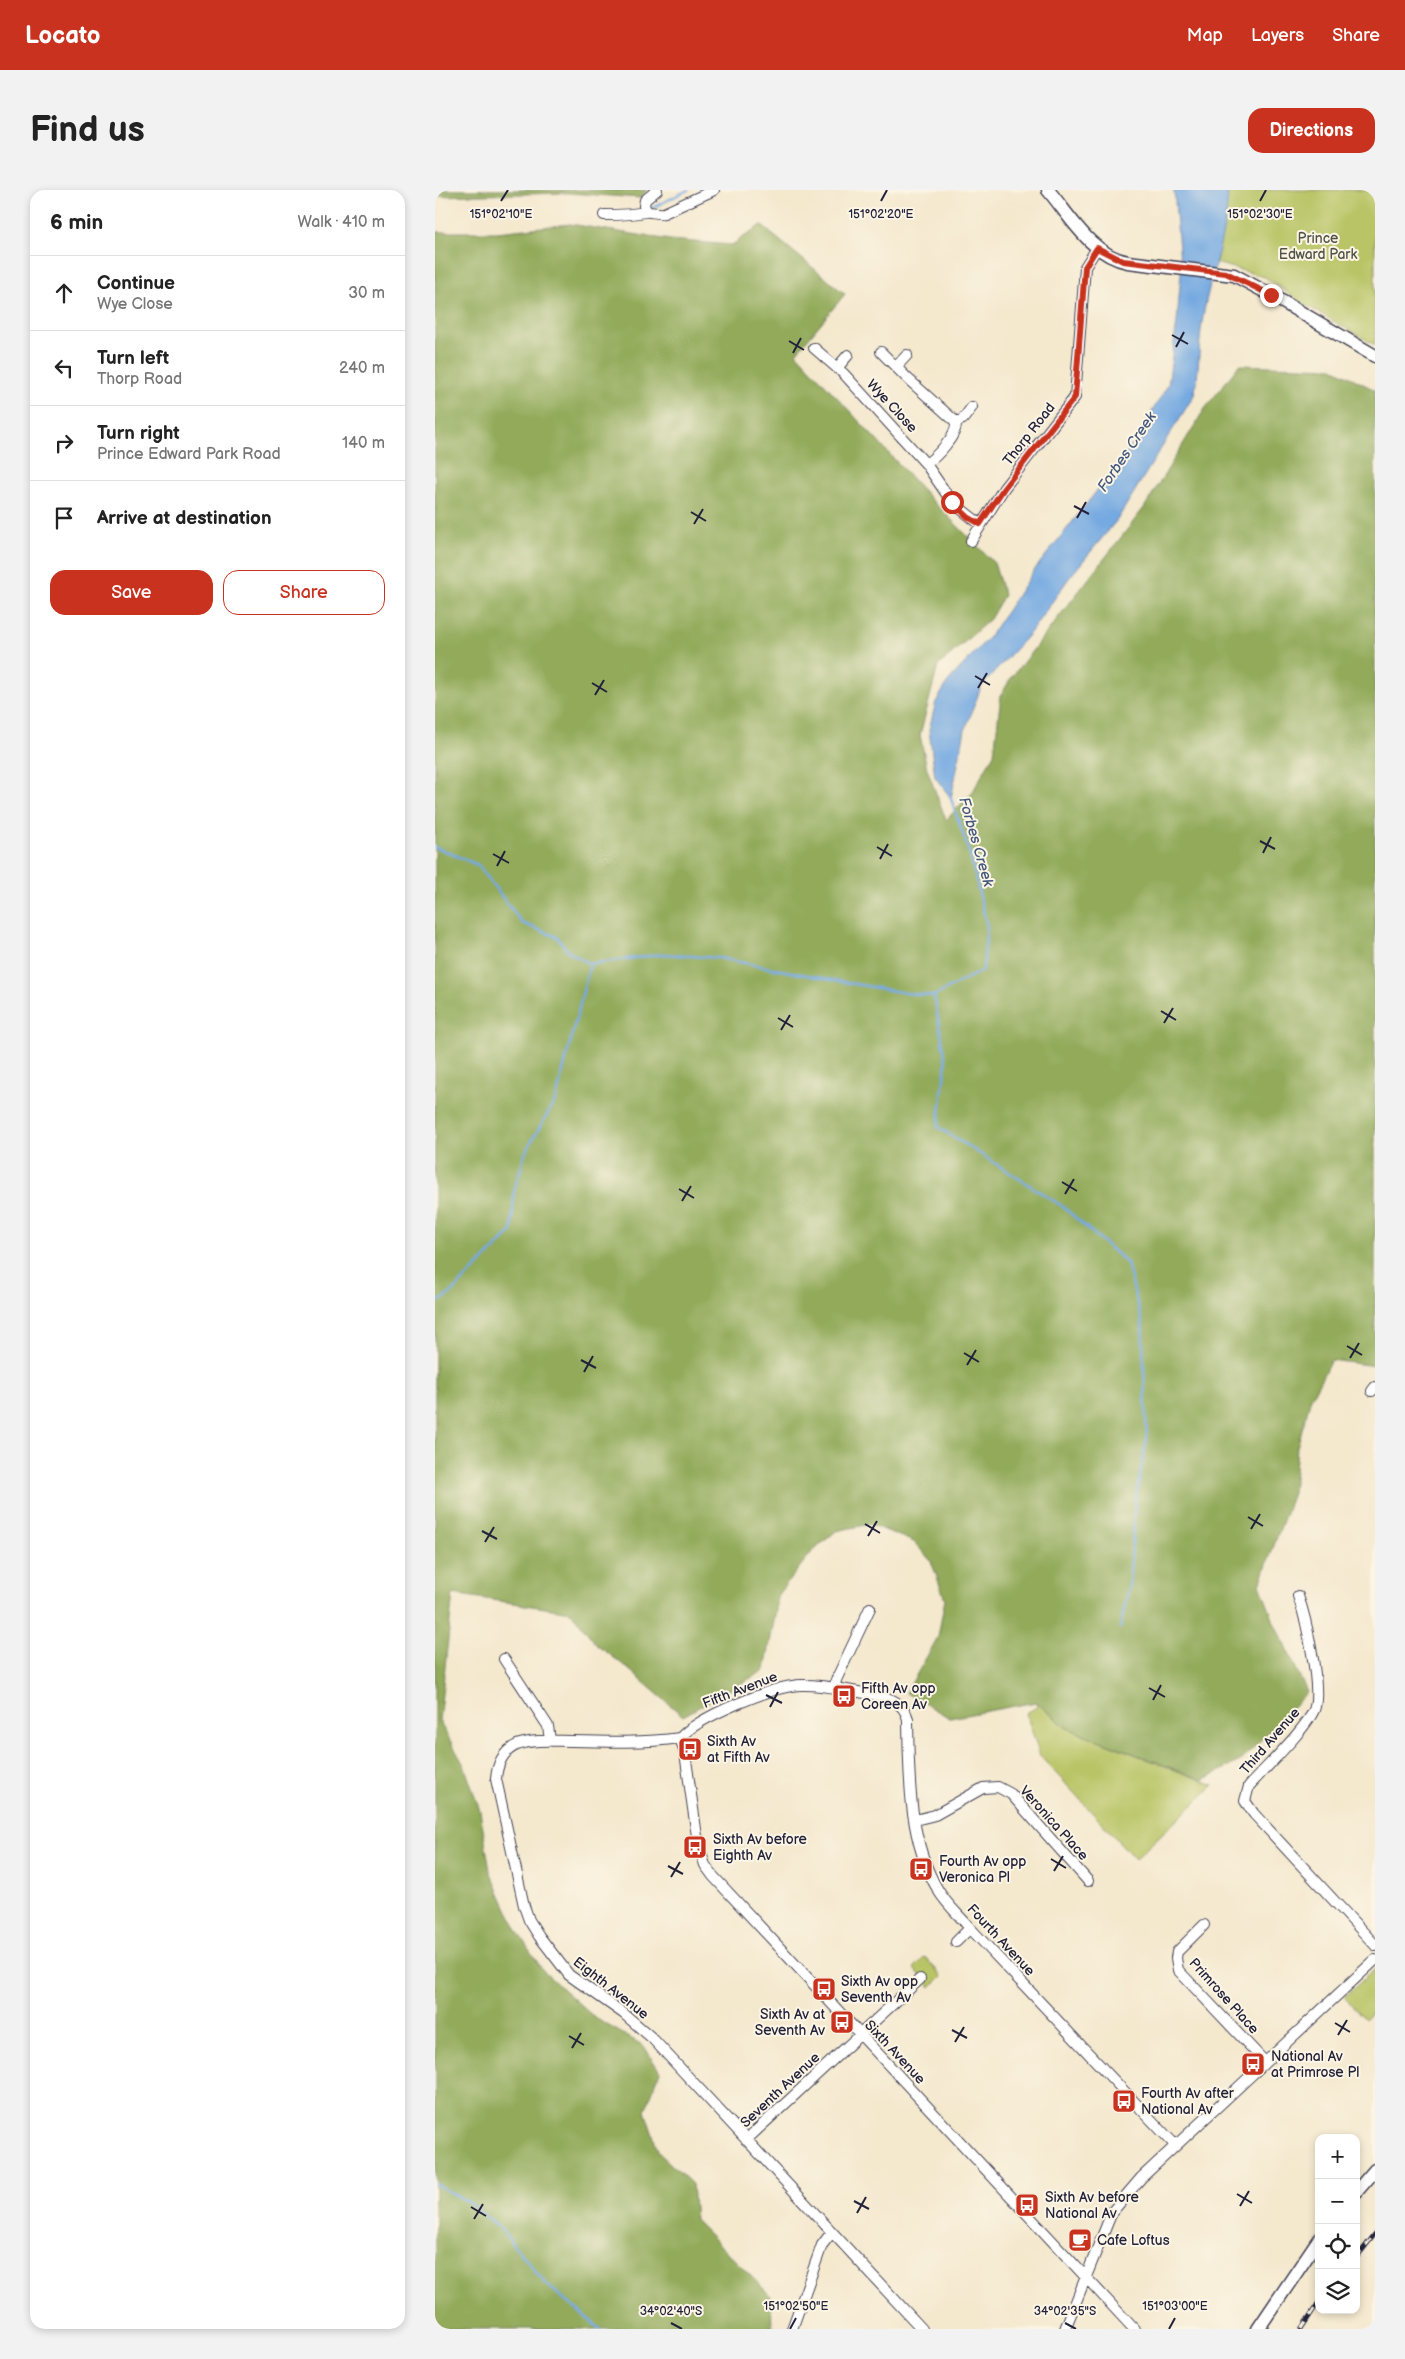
<!DOCTYPE html>
<html lang="en">
<head>
<meta charset="utf-8">
<style>
  body { margin:0; font-family:"Balsamiq Sans",sans-serif; background:#f2f2f2; color:#222 }
  .controls { position:absolute; right:15px; bottom:15px; display:grid; overflow:hidden; border-radius:10px; box-shadow:0 2px 8px #0003 }
  .controls button { width:45px; height:45px; display:grid; place-items:center; padding:0; border:0; border-bottom:1px solid #e0e0e0; background:#fff; color:#222; font:25px sans-serif }
  .stop { position:absolute; width:15px; height:15px; margin:-11px; border:4px solid #c8321e; border-radius:50%; background:#fff }
  .stop.end { background:#c8321e; border-color:#fff; box-shadow:0 1px 5px #0008 }
  .list { margin:0; padding:0; list-style:none }
  h2 { display:flex; justify-content:space-between; align-items:center; height:65px; margin:0; padding:0 20px; font-size:21px }
  h2 small { font-size:16px; font-weight:400; color:#767676 }
  .list li { display:grid; grid-template-columns:32px 1fr auto; gap:15px; align-items:center; box-sizing:border-box; height:75px; padding:0 20px; border-top:1px solid #e0e0e0 }
  .list b { display:block; font-size:19px; white-space:nowrap }
  .list p { margin:0; font-size:16px; white-space:nowrap; color:#767676 }
  .list em { font-size:16px; font-style:normal; color:#767676 }
  .actions { display:flex; gap:10px; padding:15px 20px }
  .actions a { flex:1; padding:11px 0; border:1px solid #c8321e; border-radius:15px; text-align:center; font-size:18px; color:#c8321e }
  .actions .main { background:#c8321e; color:#fff }
  .icon { flex:none; width:28px; height:28px; fill:none; stroke:currentColor; stroke-width:2; stroke-linecap:round; stroke-linejoin:round }
  .map { position:relative; flex:none; width:940px; height:2139px; overflow:hidden; border-radius:15px }
  header { display:flex; align-items:center; gap:30px; box-sizing:border-box; height:70px; padding:0 25px; background:#c8321e; color:#fff }
  header strong { font-size:24px }
  nav { display:flex; gap:28px; margin-inline-start:auto; font-size:18px }
  .intro { display:flex; align-items:center; justify-content:space-between; box-sizing:border-box; height:120px; padding:0 30px }
  h1 { margin:0; font-size:35px }
  .button { padding:12px 22px; border-radius:15px; background:#c8321e; color:#fff; font-size:18px; font-weight:700 }
  main { display:flex; gap:30px; padding:0 30px }
  aside { flex:1; background:#fff; border-radius:15px; box-shadow:0 2px 8px #0003 }
  .map>svg:first-child { display:block }
  .green { fill:#b8c465; stroke:#6d7350 }
  .forest { fill:#92aa5a; stroke:#5a664a }
  .water { fill:#75a9e1; stroke:#4c668e }
  .lines { fill:none; stroke-linecap:round; stroke-linejoin:round }
  .stream { stroke:#75a9e1; stroke-width:2.5 }
  .minor-casing { stroke:#424051; stroke-width:12 }
  .tertiary-casing { stroke:#424051; stroke-width:15 }
  .minor { stroke:#fff; stroke-width:10 }
  .tertiary { stroke:#fff; stroke-width:12 }
  .rail-casing { stroke:#22223b; stroke-width:4.5 }
  .rail { stroke:#fcf5e5; stroke-width:2.5; stroke-dasharray:8; stroke-linecap:butt }
  .route { stroke:#c8321e; stroke-width:6 }
  .ticks { fill:none; stroke:#22223b; stroke-width:2 }
  .labels { text-anchor:middle; dominant-baseline:central; stroke-width:4; stroke-linejoin:round; paint-order:stroke }
  .park-label { font-size:14px; fill:#4f5348; stroke:#fcf5e5 }
  .street-label { font-size:14px; fill:#22223b; stroke:#fcf5e5 }
  .poi-label { font-size:14px; fill:#22223b; stroke:#fcf5e5; text-anchor:start }
  .water-label { font-size:15px; font-style:italic; fill:#43587d; stroke:#fcf5e5 }
  .ticks-label { font-size:12px; text-anchor:middle; fill:#22223b; stroke:#fcf5e5; stroke-width:4; stroke-linejoin:round; paint-order:stroke }
</style>
</head>
<body>
<header>
<strong>Locato</strong>
<nav><a>Map</a><a>Layers</a><a>Share</a></nav>
</header>
<div class="intro"><h1>Find us</h1><a class="button">Directions</a></div>
<main>
<aside>
<h2>6 min<small>Walk · 410 m</small></h2>
<ul class="list">
<li><svg class="icon" aria-label="ahead" viewBox="0 0 24 24"><path d="M12 20V5M6 11l6-6 6 6"/></svg><div><b>Continue</b><p>Wye Close</p></div><em>30 m</em></li>
<li><svg class="icon" aria-label="left" viewBox="0 0 24 24"><path d="M17 20v-9H6M10 6l-5 5 5 5"/></svg><div><b>Turn left</b><p>Thorp Road</p></div><em>240 m</em></li>
<li><svg class="icon" aria-label="right" viewBox="0 0 24 24"><path d="M7 20v-9h11M14 6l5 5-5 5"/></svg><div><b>Turn right</b><p>Prince Edward Park Road</p></div><em>140 m</em></li>
<li><svg class="icon" aria-label="arrive" viewBox="0 0 24 24"><path d="M6 21V4h12l-3 4 3 4H6"/></svg><div><b>Arrive at destination</b></div></li>
</ul>
<div class="actions"><a class="main">Save</a><a>Share</a></div>
</aside>
<div class="map">
<svg width="940" height="2139" viewBox="0 0 940 2139">
  <rect width="100%" height="100%" fill="#fcf5e5"/>
  <filter id="ink" filterUnits="userSpaceOnUse"><feTurbulence type="fractalNoise" baseFrequency=".02" numOctaves="2"/><feDisplacementMap in="SourceGraphic" scale="10" xChannelSelector="R" yChannelSelector="G"/><feConvolveMatrix kernelMatrix="1 2 1 2 8 2 1 2 1" color-interpolation-filters="sRGB"/></filter>
  <filter id="wash" filterUnits="userSpaceOnUse"><feTurbulence type="fractalNoise" baseFrequency=".0096" numOctaves="4" result="noise"/><feDisplacementMap in="SourceGraphic" scale="20" xChannelSelector="R" yChannelSelector="G"/><feGaussianBlur stdDeviation="1.12" result="paint"/><feColorMatrix in="noise" values="0 0 0 0 0 0 0 0 0 0 0 0 0 0 0 0 0 1.4 0 .05"/><feComposite in="paint" operator="in"/></filter>
  <g filter="url(#wash)">
    <rect width="100%" height="100%" fill="#f4e8cd"/>
    <!-- green -->
    <path class="green" d="M 793,0 L 933,0 L 940,8 L 940,155 L 869,114 L 830,87 L 781,73 Z
      M 601,1512 L 632,1538 L 779,1595 L 700,1669 L 605,1566 L 591,1523 L 602,1517 Z
      M 490,1767 L 507,1786 L 496,1797 L 479,1778 Z
      M 940,1779 L 940,1820 L 930,1829 L 909,1807 Z"/>
    <!-- forest -->
    <path class="forest" d="M 0,0 L 212,0 L 205,8 L 133,3 L 0,6 Z
      M 135,34 L 235,50 L 297,55 L 326,35 L 410,104 L 361,163 L 496,309 L 559,373 L 569,405 L 555,429 L 503,476 L 485,545 L 492,579 L 511,630 L 537,603 L 559,564 L 566,505 L 576,488 L 709,318 L 769,220 L 804,175 L 898,178 L 940,200 L 940,1176 L 896,1170 L 876,1208 L 862,1257 L 858,1303 L 825,1394 L 839,1432 L 872,1502 L 807,1570 L 768,1590 L 632,1538 L 601,1512 L 515,1528 L 471,1503 L 503,1447 L 510,1409 L 496,1371 L 479,1352 L 435,1334 L 401,1341 L 376,1363 L 344,1403 L 330,1480 L 248,1526 L 191,1477 L 161,1454 L 136,1422 L 18,1404 L 4,1531 L 29,1575 L 45,1621 L 55,1681 L 82,1741 L 109,1782 L 160,1828 L 209,1856 L 225,1882 L 210,1921 L 224,1963 L 257,1994 L 260,2030 L 336,2106 L 337,2139 L 0,2139 L 0,42 L 62,42 Z"/>
    <!-- water -->
    <path class="water" d="M 739,0 L 793,0 C 793,41 773,91 767,133 C 763,157 765,181 759,205 L 682,330 L 634,388 L 595,443 L 546,497 L 530,540 L 516,608 L 500,587 L 494,540 L 501,512 L 515,489 L 555,446 L 597,383 L 694,260 L 733,195 L 742,132 L 746,83 Z"/>
    <g class="lines">
      <!-- stream -->
      <path class="stream" d="M 217,18 L 253,0
        M 0,657 L 43,675 L 87,733 L 122,747 L 134,762 L 155,774 L 229,764 L 284,768 L 397,790 L 471,803 L 499,806 L 548,780 L 552,736 L 535,665 L 515,606
        M 499,806 L 511,872 L 503,937 L 627,1016 L 692,1073 L 707,1132 L 712,1248 L 700,1311 L 694,1397 L 685,1438
        M 0,1114 L 15,1104 L 77,1041 L 79,1001 L 91,961 L 121,909 L 155,774
        M 0,1994 L 35,2013 L 64,2037 L 110,2093 L 165,2139"/>
    </g>
  </g>
  <g filter="url(#ink)">
    <g class="lines">
      <!-- minor casing -->
      <g class="minor-casing">
        <path id="minor" d="M 212,21 L 209,16 L 210,10 L 222,0
          M 169,25 C 183,25 196,25 210,22 C 215,21 222,24 229,23 L 279,0
          M 379,158 L 409,184 L 491,274
          M 446,162 L 473,189 L 521,232 C 523,245 501,267 491,274 L 517,312 L 545,334
          M 461,177 L 472,165
          M 402,178 L 413,165
          M 521,232 L 528,229 L 537,217
          M 536,351 L 569,298 L 640,207 L 650,77 L 662,58
          M 937,1201 L 940,1197
          M 863,1406 C 871,1428 887,1499 879,1520 C 870,1540 830,1578 814,1596 L 810,1611 L 819,1624 L 940,1755
          M 69,1469 L 113,1536 L 115,1550
          M 400,1498 L 401,1490 L 435,1418
          M 245,1548 C 210,1553 172,1552 136,1551 C 119,1551 99,1549 82,1555 C 68,1561 62,1575 61,1589 L 89,1716 L 94,1730 L 104,1746 L 134,1785 L 188,1823 L 217,1848 L 487,2139
          M 245,1548 C 263,1527 338,1496 366,1495 C 387,1494 410,1500 430,1503 C 448,1506 468,1509 473,1529 C 474,1585 473,1650 503,1700 C 511,1714 525,1726 535,1738 L 740,1955
          M 245,1548 L 250,1563 L 263,1653 L 270,1675 L 278,1686 L 699,2139
          M 480,1630 L 500,1625 L 548,1598 L 563,1597 L 576,1604 L 653,1691
          M 769,1735 L 742,1762 L 741,1768 L 743,1780 L 830,1872
          M 521,1752 L 535,1738
          M 311,1950 L 485,1789
          M 357,2139 L 387,2055 L 397,2042
          M 630,2139 L 677,2022 L 706,1988 L 940,1770"/>
      </g>
      <!-- tertiary casing -->
      <g class="tertiary-casing">
        <path id="tertiary" d="M 613,0 C 635,26 657,66 693,72 L 799,85 L 836,105 L 940,166
          M 921,2002 L 940,1980
          M 823,2139 L 884,2049"/>
      </g>
      <!-- minor -->
      <use href="#minor" class="minor"/>
      <!-- tertiary -->
      <use href="#tertiary" class="tertiary"/>
      <!-- rail casing -->
      <g class="rail-casing">
        <path id="rail" d="M 921,2068 L 940,2044
          M 866,2139 L 884,2112"/>
      </g>
      <!-- rail -->
      <use href="#rail" class="rail"/>
    </g>
  </g>
  <g class="lines" filter="url(#ink)">
    <!-- route -->
    <path class="route" d="M 517,312 L 533,327 L 545,334 L 569,298 L 640,207 L 650,77 L 662,58 L 688,71 L 791,83 L 836,105"/>
  </g>
  <!-- ticks -->
  <path class="ticks" d="M 66,11 L 73,0M 446,11 L 452,0M 825,11 L 831,0M 737,145 L 753,154M 354,151 L 369,160M 741,157 L 749,142M 358,163 L 366,148M 639,316 L 654,324M 256,322 L 271,331M 642,328 L 651,312M 259,334 L 268,319M 540,486 L 555,495M 157,493 L 172,502M 543,498 L 552,483M 160,505 L 169,490M 825,651 L 840,659M 442,657 L 457,666M 828,663 L 836,647M 58,664 L 74,673M 445,669 L 453,654M 62,676 L 70,661M 726,821 L 741,830M 343,828 L 358,837M 729,833 L 738,818M 346,840 L 355,825M 627,992 L 642,1001M 244,999 L 259,1008M 630,1004 L 639,989M 247,1011 L 256,996M 912,1156 L 927,1165M 529,1163 L 544,1172M 915,1168 L 924,1153M 146,1170 L 161,1178M 532,1175 L 541,1160M 149,1182 L 158,1166M 813,1327 L 828,1336M 430,1334 L 445,1343M 816,1339 L 825,1324M 47,1341 L 62,1349M 433,1346 L 442,1331M 50,1352 L 59,1337M 714,1498 L 730,1507M 331,1505 L 347,1513M 718,1510 L 726,1495M 335,1517 L 343,1502M 616,1669 L 631,1678M 233,1676 L 248,1684M 619,1681 L 628,1666M 236,1687 L 245,1672M 900,1833 L 915,1842M 517,1840 L 532,1848M 903,1845 L 912,1830M 134,1846 L 149,1855M 520,1852 L 529,1837M 137,1858 L 146,1843M 802,2004 L 817,2013M 419,2011 L 434,2019M 805,2016 L 814,2001M 36,2017 L 51,2026M 422,2023 L 431,2007M 39,2029 L 48,2014M 236,2133 L 247,2139M 630,2133 L 641,2139M 355,2139 L 361,2128M 734,2139 L 740,2128"/>
  <!-- icons -->
  <defs>
    <g id="bus-square" transform="scale(1.25)"><rect x="-9" y="-9" width="18" height="18" rx="4" fill="#c8321e" stroke="#fcf5e5"/><path d="M-5-6H5V4H4V6H2V4H-2V6H-4V4H-5ZM-3.5-4V0h7V-4ZM-3.5 1.2v1.5H-2V1.2ZM2 1.2v1.5H3.5V1.2Z" fill="#fff"/></g>
    <g id="cafe-square" transform="scale(1.25)"><rect x="-9" y="-9" width="18" height="18" rx="4" fill="#c8321e" stroke="#fcf5e5"/><path d="M-5.5-4.5H6V0H3Q3 3.5 0 3.5H-2.5Q-5.5 3.5-5.5 0ZM3-3.2v2h1.7v-2ZM-6 4.5H4V6H-6Z" fill="#fff"/></g>
  </defs>
  <g fill-rule="evenodd">
    <use href="#bus-square" x="409" y="1506"/>
    <use href="#bus-square" x="255" y="1559"/>
    <use href="#bus-square" x="260" y="1657"/>
    <use href="#bus-square" x="486" y="1679"/>
    <use href="#bus-square" x="389" y="1799"/>
    <use href="#bus-square" x="407" y="1832"/>
    <use href="#bus-square" x="818" y="1874"/>
    <use href="#bus-square" x="689" y="1911"/>
    <use href="#bus-square" x="592" y="2015"/>
    <use href="#cafe-square" x="645" y="2050"/>
  </g>
  <g class="labels">
    <!-- park labels -->
    <g class="park-label">
      <text x="883" y="48">Prince<tspan x="883" dy="16">Edward Park</tspan></text>
    </g>
    <!-- street labels -->
    <g class="street-label">
      <text transform="translate(457 216) rotate(47)">Wye Close</text>
      <text transform="translate(594 244) rotate(-52)">Thorp Road</text>
      <text transform="translate(305 1500) rotate(-21)">Fifth Avenue</text>
      <text transform="translate(835 1551) rotate(-49)">Third Avenue</text>
      <text transform="translate(619 1633) rotate(48)">Veronica Place</text>
      <text transform="translate(566 1750) rotate(47)">Fourth Avenue</text>
      <text transform="translate(176 1798) rotate(38)">Eighth Avenue</text>
      <text transform="translate(789 1806) rotate(48)">Primrose Place</text>
      <text transform="translate(460 1862) rotate(47)">Sixth Avenue</text>
      <text transform="translate(345 1900) rotate(-43)">Seventh Avenue</text>
    </g>
    <!-- poi labels -->
    <g class="poi-label">
      <text x="426" y="1498">Fifth Av opp<tspan x="426" dy="16">Coreen Av</tspan></text>
      <text x="272" y="1551">Sixth Av<tspan x="272" dy="16">at Fifth Av</tspan></text>
      <text x="278" y="1649">Sixth Av before<tspan x="278" dy="16">Eighth Av</tspan></text>
      <text x="504" y="1671">Fourth Av opp<tspan x="504" dy="16">Veronica Pl</tspan></text>
      <text x="406" y="1791">Sixth Av opp<tspan x="406" dy="16">Seventh Av</tspan></text>
      <text x="390" y="1824" text-anchor="end">Sixth Av at<tspan x="390" dy="16">Seventh Av</tspan></text>
      <text x="836" y="1866">National Av<tspan x="836" dy="16">at Primrose Pl</tspan></text>
      <text x="706" y="1903">Fourth Av after<tspan x="706" dy="16">National Av</tspan></text>
      <text x="610" y="2007">Sixth Av before<tspan x="610" dy="16">National Av</tspan></text>
      <text x="662" y="2050">Cafe Loftus</text>
    </g>
    <!-- water labels -->
    <g class="water-label">
      <text transform="translate(692 262) rotate(-56)">Forbes Creek</text>
      <text transform="translate(541 652) rotate(74)">Forbes Creek</text>
    </g>
  </g>
  <g class="ticks-label">
    <text x="446" y="28">151°02'20"E</text>
    <text x="66" y="28">151°02'10"E</text>
    <text x="825" y="28">151°02'30"E</text>
    <text x="361" y="2120">151°02'50"E</text>
    <text x="740" y="2120">151°03'00"E</text>
    <text x="236" y="2125">34°02'40"S</text>
    <text x="630" y="2125">34°02'35"S</text>
  </g>
</svg>
<div class="controls">
<button>+</button>
<button>−</button>
<button><svg class="icon" aria-label="locate" viewBox="0 0 24 24"><circle cx="12" cy="12" r="6"/><path d="M12 2v4M12 18v4M2 12h4M18 12h4"/></svg></button>
<button><svg class="icon" aria-label="layers" viewBox="0 0 24 24"><path d="M12 4l9 5-9 5-9-5zM3 14l9 5 9-5"/></svg></button>
</div>
<div class="stop" style="left:517px;top:312px"></div>
<div class="stop end" style="left:836px;top:105px"></div>
</div>
</main>
</body>
</html>
